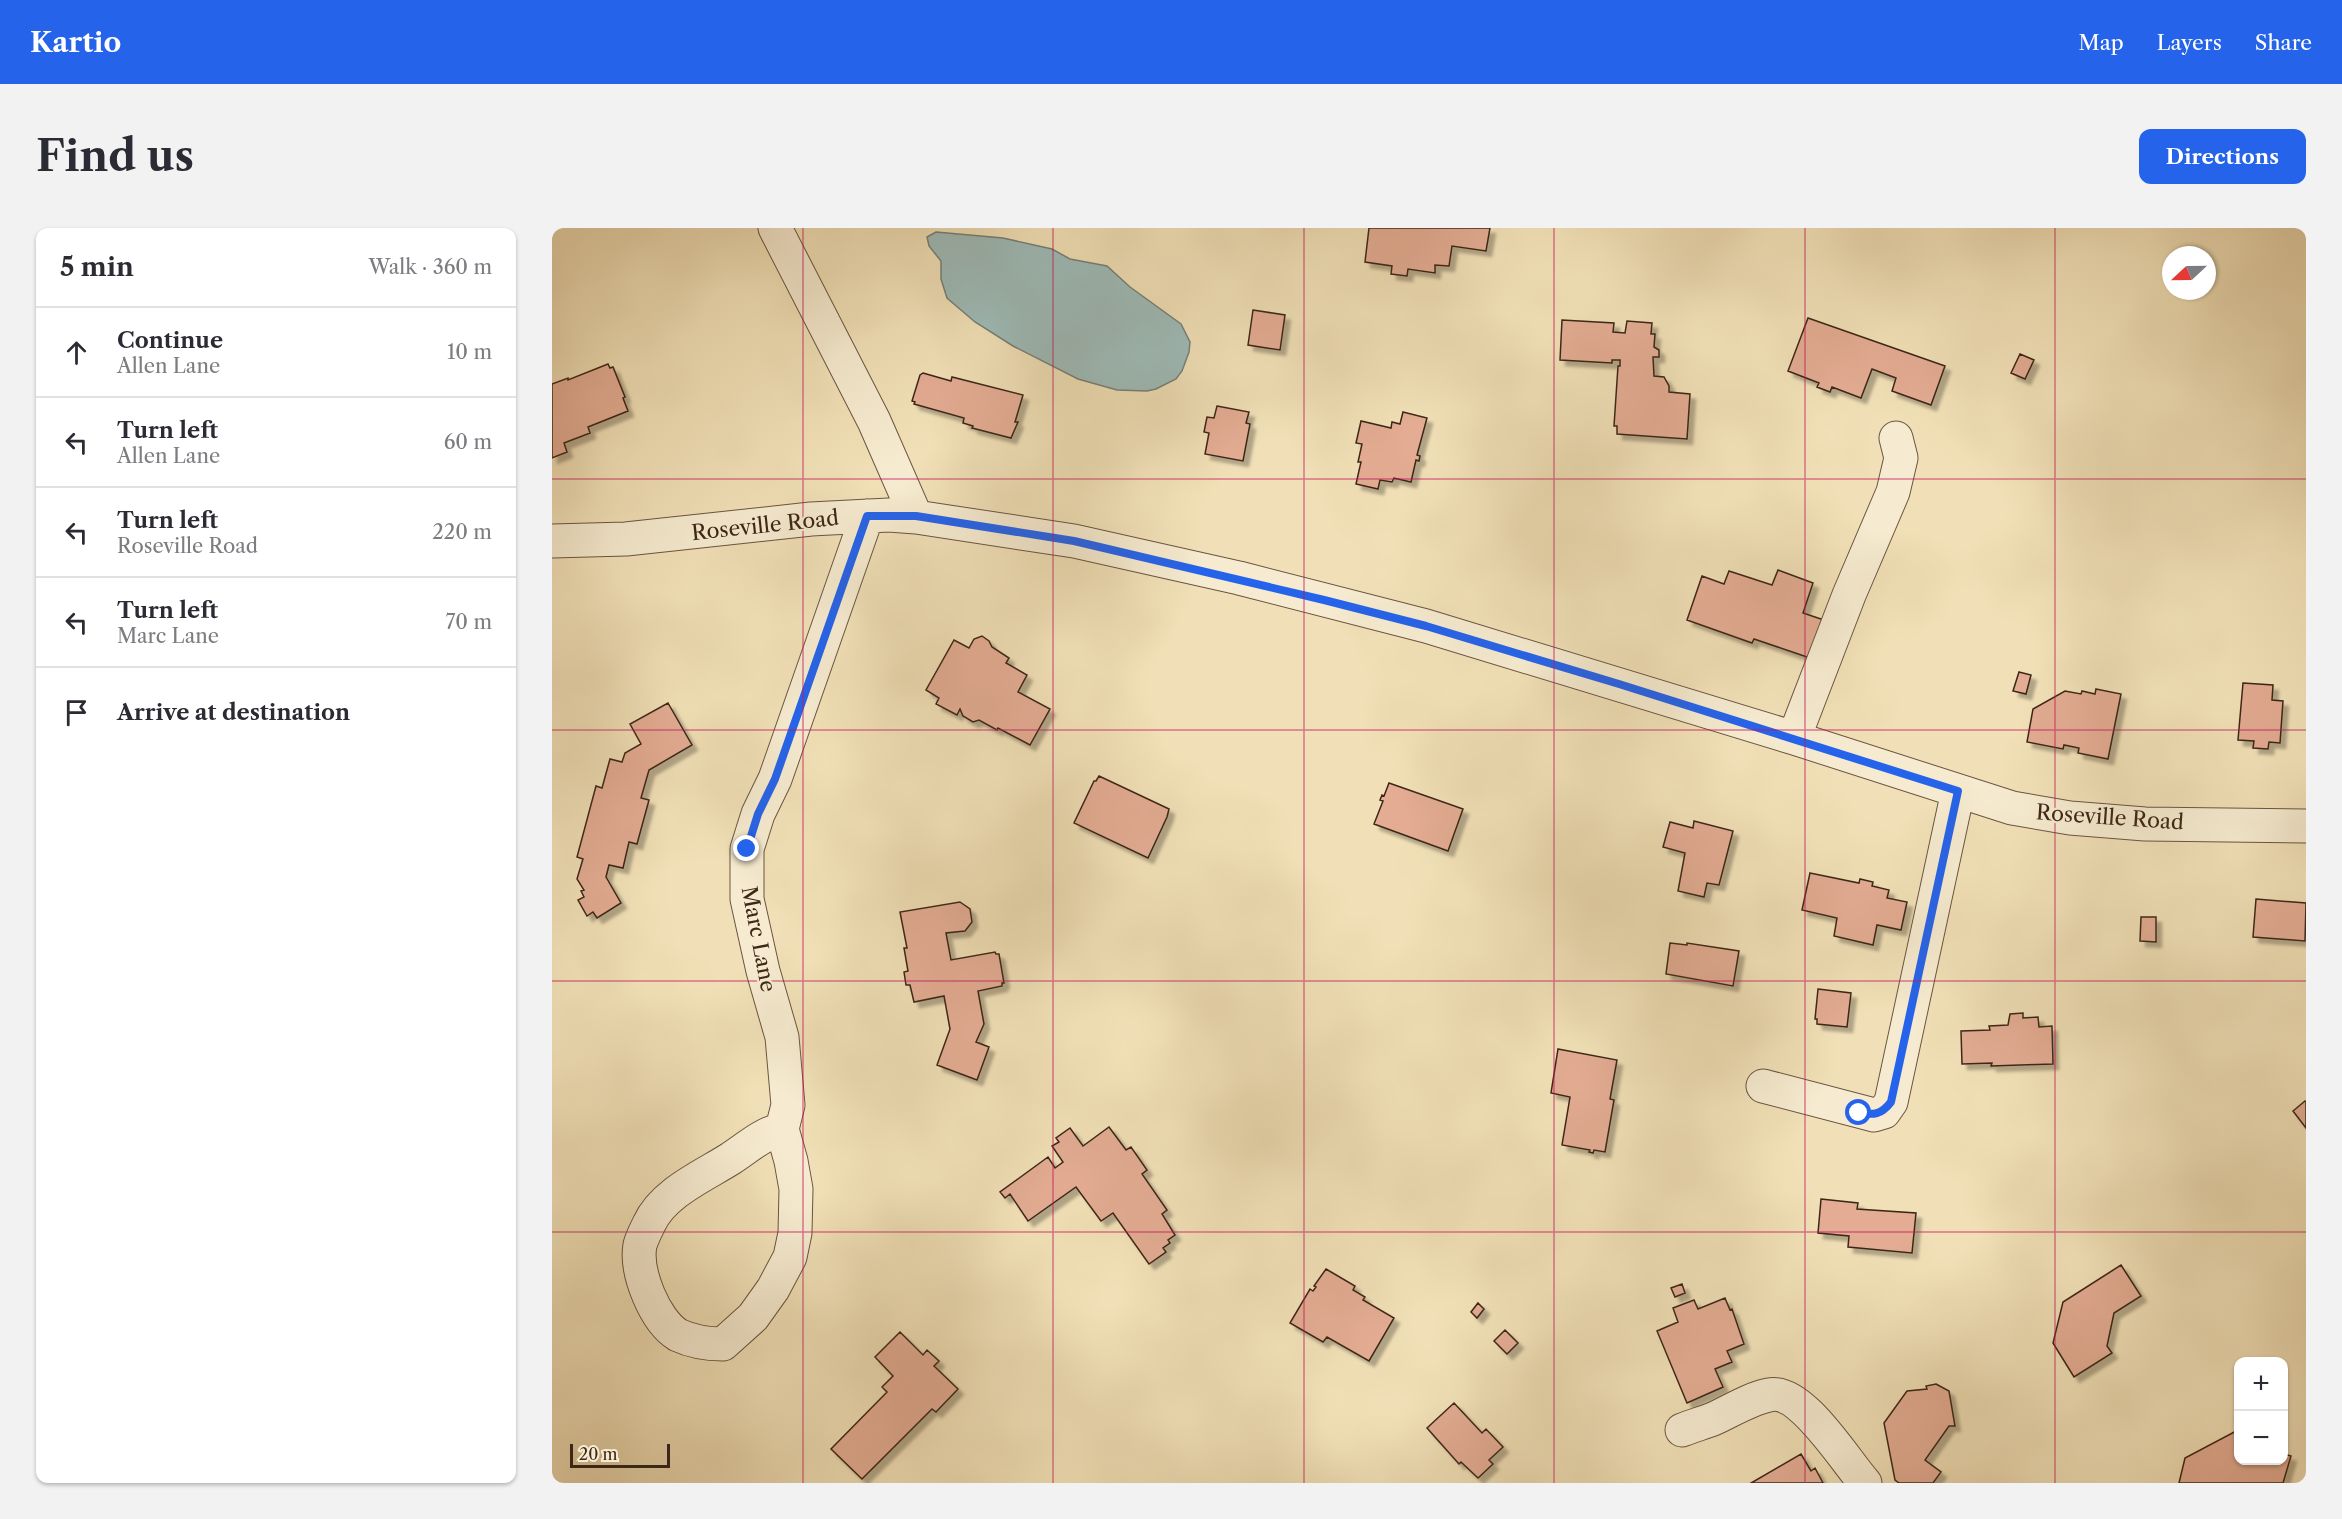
<!DOCTYPE html>
<html lang="en">
<head>
<meta charset="utf-8">
<style>
  body { margin:0; font-family:"Libre Caslon Text",serif; background:#f2f2f3; color:#2b2b33 }
  .controls { position:absolute; right:18px; bottom:18px; display:grid; overflow:hidden; border-radius:12px; box-shadow:0 2px 4px #0004 }
  .controls button { width:54px; height:54px; display:grid; place-items:center; padding:0; border:0; border-bottom:2px solid #e1e1e2; background:#fff; color:#2b2b33; font:30px sans-serif }
  .compass { position:absolute; left:1610px; top:18px; width:54px; height:54px; border-radius:50%; background:#fff; box-shadow:0 2px 4px #0004; rotate:248deg }
  .scale { position:absolute; left:18px; bottom:15px; width:100px; box-sizing:border-box; padding-left:6px; border:3px solid #3d2718; border-top:0; font-size:16px; line-height:21px; white-space:nowrap; color:#3d2718; -webkit-text-stroke:4px #f6ebd0; paint-order:stroke }
  .stop { position:absolute; width:18px; height:18px; margin:-14px; border:4px solid #2563eb; border-radius:50%; background:#fff }
  .stop.end { background:#2563eb; border-color:#fff; box-shadow:0 2px 6px #0008 }
  .list { margin:0; padding:0; list-style:none }
  h2 { display:flex; justify-content:space-between; align-items:center; height:78px; margin:0; padding:0 24px; font-size:26px }
  h2 small { font-size:20px; font-weight:400; color:#7c7c81 }
  .list li { display:grid; grid-template-columns:39px 1fr auto; gap:18px; align-items:center; box-sizing:border-box; height:90px; padding:0 24px; border-top:2px solid #e1e1e2 }
  .list b { display:block; font-size:22px; white-space:nowrap }
  .list p { margin:0; font-size:20px; white-space:nowrap; color:#7c7c81 }
  .list em { font-size:20px; font-style:normal; color:#7c7c81 }
  .icon { flex:none; width:33px; height:33px; fill:none; stroke:currentColor; stroke-width:2; stroke-linecap:round; stroke-linejoin:round }
  .map { position:relative; flex:none; width:1754px; height:1255px; overflow:hidden; border-radius:12px }
  header { display:flex; align-items:center; gap:36px; box-sizing:border-box; height:84px; padding:0 30px; background:#2563eb; color:#fff }
  header strong { font-size:28px }
  nav { display:flex; gap:33px; margin-inline-start:auto; font-size:21px }
  .intro { display:flex; align-items:center; justify-content:space-between; box-sizing:border-box; height:144px; padding:0 36px }
  h1 { margin:0; font-size:42px }
  .button { padding:15px 27px; border-radius:12px; background:#2563eb; color:#fff; font-size:21px; font-weight:700 }
  main { display:flex; gap:36px; padding:0 36px }
  aside { flex:1; background:#fff; border-radius:12px; box-shadow:0 2px 4px #0004 }
  .map>svg:first-child { display:block }
  .water { fill:#9ebbb8; stroke:#778078; stroke-width:1.5 }
  .building { fill:#e3ac93; stroke:#3d2718; stroke-width:1.5; filter:url(#shadow) }
  .lines { fill:none; stroke-linecap:round; stroke-linejoin:round }
  .minor-casing { stroke:#6a5540; stroke-width:35 }
  .minor { stroke:#f6ebd0; stroke-width:33 }
  .route { stroke:#2563eb; stroke-width:8 }
  .grid { fill:none; stroke:#c2185b; stroke-width:1.5; stroke-opacity:0.55 }
  .labels { text-anchor:middle; dominant-baseline:central; stroke-width:4.5; stroke-linejoin:round; paint-order:stroke }
  .street-label { font-size:21px; fill:#3d2718; stroke:#f6ebd0 }
</style>
</head>
<body>
<header>
<strong>Kartio</strong>
<nav><a>Map</a><a>Layers</a><a>Share</a></nav>
</header>
<div class="intro"><h1>Find us</h1><a class="button">Directions</a></div>
<main>
<aside>
<h2>5 min<small>Walk · 360 m</small></h2>
<ul class="list">
<li><svg class="icon" aria-label="ahead" viewBox="0 0 24 24"><path d="M12 20V5M6 11l6-6 6 6"/></svg><div><b>Continue</b><p>Allen Lane</p></div><em>10 m</em></li>
<li><svg class="icon" aria-label="left" viewBox="0 0 24 24"><path d="M17 20v-9H6M10 6l-5 5 5 5"/></svg><div><b>Turn left</b><p>Allen Lane</p></div><em>60 m</em></li>
<li><svg class="icon" aria-label="left" viewBox="0 0 24 24"><path d="M17 20v-9H6M10 6l-5 5 5 5"/></svg><div><b>Turn left</b><p>Roseville Road</p></div><em>220 m</em></li>
<li><svg class="icon" aria-label="left" viewBox="0 0 24 24"><path d="M17 20v-9H6M10 6l-5 5 5 5"/></svg><div><b>Turn left</b><p>Marc Lane</p></div><em>70 m</em></li>
<li><svg class="icon" aria-label="arrive" viewBox="0 0 24 24"><path d="M6 21V4h12l-3 4 3 4H6"/></svg><div><b>Arrive at destination</b></div></li>
</ul>
</aside>
<div class="map">
<svg width="1754" height="1255" viewBox="0 0 1754 1255">
  <defs>
    <filter id="shadow"><feDropShadow dx="5.5" dy="5.5" stdDeviation="1.5" flood-color="#0004"/></filter>
  </defs>
  <rect width="100%" height="100%" fill="#f1e0b7"/>
  <filter id="stains"><feTurbulence type="fractalNoise" baseFrequency=".00333" numOctaves="4"/><feColorMatrix values="0 0 0 0 .2 0 0 0 0 .09 0 0 0 0 .02 0 0 0 .5 -.17"/></filter>
  <radialGradient id="worn" r=".72"><stop offset=".6" stop-color="#630" stop-opacity="0"/><stop offset="1" stop-color="#630" stop-opacity=".3"/></radialGradient>
  <!-- water -->
  <path class="water" d="M 384,4 L 451,10 L 500,21 L 518,31 L 555,38 L 578,59 L 629,96 L 638,114 L 637,124 L 630,143 L 624,151 L 604,161 L 595,163 L 565,162 L 526,151 L 461,118 L 423,94 L 395,70 L 389,51 L 389,33 L 377,18 L 375,9 Z"/>
  <!-- building -->
  <path class="building" d="M 817,0 L 938,0 L 934,23 L 900,18 L 897,38 L 883,37 L 883,45 L 856,41 L 855,48 L 839,46 L 840,38 L 813,34 Z
    M 701,82 L 733,87 L 728,122 L 696,117 Z
    M 1256,90 L 1393,138 L 1379,177 L 1340,163 L 1344,150 L 1320,141 L 1309,170 L 1280,159 L 1278,164 L 1265,159 L 1267,155 L 1236,143 Z
    M 1010,92 L 1062,95 L 1061,104 L 1073,105 L 1075,93 L 1100,95 L 1099,106 L 1103,106 L 1102,119 L 1107,122 L 1107,129 L 1101,129 L 1102,148 L 1112,149 L 1117,158 L 1117,164 L 1138,166 L 1135,211 L 1065,206 L 1065,198 L 1062,198 L 1066,138 L 1068,138 L 1068,132 L 1060,132 L 1060,135 L 1008,132 Z
    M 1468,126 L 1482,132 L 1473,151 L 1459,145 Z
    M 56,136 L 58,140 L 61,139 L 73,169 L 71,170 L 76,183 L 36,199 L 38,205 L 12,215 L 15,224 L 0,230 L 0,156 L 16,150 L 16,152 Z
    M 371,145 L 399,153 L 400,149 L 471,167 L 463,194 L 466,194 L 459,210 L 420,200 L 421,198 L 411,195 L 412,190 L 362,176 L 363,174 L 360,173 L 368,147 Z
    M 665,178 L 697,184 L 694,195 L 698,196 L 691,233 L 653,226 L 657,205 L 652,204 L 655,189 L 662,190 Z
    M 851,184 L 875,190 L 865,227 L 868,228 L 867,233 L 864,232 L 859,254 L 842,250 L 840,254 L 828,252 L 826,261 L 804,256 L 809,234 L 806,234 L 810,216 L 804,215 L 809,193 L 839,200 L 840,194 L 848,196 Z
    M 1226,342 L 1261,355 L 1251,385 L 1272,392 L 1258,430 L 1202,411 L 1200,415 L 1135,392 L 1150,348 L 1172,356 L 1177,343 L 1220,357 Z
    M 430,408 L 437,413 L 440,419 L 457,430 L 454,435 L 475,447 L 466,464 L 498,481 L 478,517 L 446,500 L 445,502 L 427,492 L 421,494 L 411,488 L 408,481 L 405,487 L 384,476 L 387,470 L 374,462 L 402,412 L 417,420 L 422,411 Z
    M 1467,444 L 1479,447 L 1474,466 L 1461,463 Z
    M 1691,455 L 1721,457 L 1720,472 L 1731,473 L 1728,515 L 1717,514 L 1716,521 L 1701,520 L 1702,513 L 1686,512 Z
    M 1544,461 L 1569,466 L 1556,531 L 1526,525 L 1527,520 L 1512,517 L 1511,521 L 1475,514 L 1481,481 L 1513,463 L 1529,466 L 1530,463 L 1543,466 Z
    M 116,475 L 140,517 L 97,542 L 89,570 L 97,572 L 85,616 L 77,614 L 71,640 L 57,637 L 54,649 L 69,675 L 45,690 L 41,684 L 35,688 L 26,672 L 32,669 L 29,663 L 32,662 L 25,651 L 31,631 L 25,629 L 44,558 L 50,560 L 58,531 L 70,534 L 73,525 L 89,516 L 78,496 Z
    M 547,548 L 617,581 L 615,589 L 596,630 L 522,595 L 542,553 L 544,553 Z
    M 837,555 L 911,581 L 896,623 L 822,596 L 831,573 L 828,572 L 830,567 L 832,568 Z
    M 1142,593 L 1181,603 L 1167,657 L 1155,655 L 1152,669 L 1126,663 L 1133,625 L 1111,619 L 1118,594 L 1141,600 Z
    M 1258,645 L 1307,655 L 1308,651 L 1321,654 L 1320,658 L 1337,662 L 1335,670 L 1355,674 L 1349,702 L 1325,697 L 1321,717 L 1282,708 L 1285,690 L 1250,682 Z
    M 1704,671 L 1754,675 L 1753,713 L 1701,709 Z
    M 408,674 L 418,681 L 420,694 L 413,703 L 394,705 L 399,732 L 443,724 L 444,726 L 447,726 L 452,755 L 450,755 L 450,758 L 426,763 L 432,796 L 424,814 L 437,819 L 425,852 L 385,837 L 398,801 L 392,768 L 362,774 L 358,757 L 354,757 L 352,744 L 356,743 L 352,720 L 355,720 L 348,684 Z
    M 1589,689 L 1604,689 L 1604,714 L 1588,713 Z
    M 1118,715 L 1135,717 L 1135,715 L 1187,723 L 1181,758 L 1114,746 Z
    M 1266,761 L 1299,765 L 1295,799 L 1265,796 L 1265,791 L 1263,791 Z
    M 1471,785 L 1471,790 L 1486,789 L 1487,799 L 1500,798 L 1501,836 L 1439,838 L 1440,835 L 1410,836 L 1409,803 L 1438,802 L 1437,798 L 1456,797 L 1458,786 Z
    M 1006,821 L 1065,832 L 1058,871 L 1062,872 L 1053,924 L 1042,922 L 1041,925 L 1037,924 L 1038,922 L 1010,917 L 1018,869 L 999,865 Z
    M 1753,873 L 1754,874 L 1754,900 L 1741,883 Z
    M 557,899 L 574,922 L 579,919 L 595,942 L 590,946 L 615,982 L 610,986 L 623,1007 L 616,1012 L 618,1015 L 611,1020 L 614,1024 L 597,1036 L 561,985 L 549,993 L 524,959 L 476,993 L 458,966 L 453,970 L 448,964 L 496,929 L 503,940 L 511,934 L 500,918 L 507,914 L 504,910 L 518,900 L 531,918 Z
    M 1269,971 L 1306,975 L 1305,981 L 1364,985 L 1360,1025 L 1296,1019 L 1297,1008 L 1266,1005 Z
    M 1569,1037 L 1589,1068 L 1562,1085 L 1555,1118 L 1560,1125 L 1522,1149 L 1501,1115 L 1511,1074 Z
    M 774,1041 L 803,1058 L 801,1062 L 813,1069 L 811,1072 L 842,1090 L 817,1133 L 775,1109 L 771,1114 L 738,1095 L 758,1061 L 761,1063 L 764,1059 L 762,1058 Z
    M 1130,1056 L 1133,1065 L 1123,1069 L 1119,1060 Z
    M 1173,1070 L 1178,1082 L 1180,1081 L 1192,1116 L 1175,1123 L 1180,1134 L 1163,1141 L 1171,1159 L 1135,1175 L 1105,1103 L 1126,1094 L 1121,1080 L 1142,1072 L 1146,1081 Z
    M 926,1075 L 932,1081 L 925,1090 L 919,1084 Z
    M 953,1102 L 966,1115 L 955,1126 L 942,1113 Z
    M 348,1104 L 371,1127 L 375,1122 L 387,1133 L 382,1138 L 406,1161 L 384,1184 L 380,1181 L 310,1251 L 279,1221 L 335,1164 L 330,1159 L 341,1148 L 323,1129 Z
    M 1384,1156 L 1397,1163 L 1403,1198 L 1397,1198 L 1373,1232 L 1389,1244 L 1381,1255 L 1347,1255 L 1343,1252 L 1332,1195 L 1355,1163 L 1375,1161 L 1374,1158 Z
    M 902,1175 L 930,1205 L 934,1201 L 951,1219 L 937,1232 L 941,1236 L 926,1250 L 909,1234 L 907,1236 L 875,1200 Z
    M 1686,1202 L 1686,1232 L 1732,1232 L 1732,1226 L 1739,1228 L 1731,1255 L 1627,1255 L 1633,1230 Z
    M 1249,1226 L 1259,1243 L 1263,1240 L 1271,1255 L 1199,1255 Z"/>
  <g class="lines">
    <!-- minor casing -->
    <g class="minor-casing">
      <path id="minor" d="M 223,0 L 322,193 L 364,289
        M 0,313 L 74,311 L 259,291 L 337,287 L 364,289 L 522,313 L 687,350 L 874,398 L 1242,510 L 1460,580 L 1518,590 L 1593,596 L 1754,598
        M 1242,510 L 1297,367 L 1341,264 L 1349,230 L 1344,210
        M 1211,858 L 1322,887 L 1332,884 L 1339,874 L 1406,563
        M 230,901 C 210,906 195,920 178,931 C 151,948 111,965 97,996 C 94,1002 90,1010 88,1017 C 83,1044 103,1093 126,1107 C 141,1114 155,1116 171,1116 L 201,1089 L 221,1061 L 238,1029 L 243,1005 L 244,961 L 239,933 L 230,901 L 236,877 L 230,809 L 211,743 L 195,671 L 195,621 L 206,586 L 223,551 L 315,288
        M 1130,1202 C 1140,1198 1151,1195 1161,1191 C 1179,1183 1197,1171 1217,1167 C 1249,1159 1294,1234 1313,1255"/>
    </g>
    <!-- minor -->
    <use href="#minor" class="minor"/>
  </g>
  <g class="lines">
    <!-- route -->
    <path class="route" d="M 195,621 L 206,586 L 223,551 L 315,288 L 364,288 L 522,313 L 772,372 L 874,398 L 1067,456 L 1406,563 L 1339,874 C 1329,887 1322,887 1307,885"/>
  </g>
  <!-- grid -->
  <path class="grid" d="M 251,0 L 251,1255M 501,0 L 501,1255M 752,0 L 752,1255M 1002,0 L 1002,1255M 1253,0 L 1253,1255M 1503,0 L 1503,1255M 0,251 L 1754,251M 0,502 L 1754,502M 0,753 L 1754,753M 0,1004 L 1754,1004"/>
  <g class="labels">
    <!-- street labels -->
    <g class="street-label">
      <text transform="translate(213 297) rotate(-6)">Roseville Road</text>
      <text transform="translate(1558 589) rotate(4)">Roseville Road</text>
      <text transform="translate(207 711) rotate(79)">Marc Lane</text>
    </g>
  </g>
  <rect width="100%" height="100%" filter="url(#stains)"/>
  <rect width="100%" height="100%" fill="url(#worn)"/>
</svg>
<div class="controls">
<button>+</button>
<button>−</button>
</div>
<svg class="compass" viewBox="-18 -18 36 36"><path d="M0-13l5 13h-10z" fill="#e53935"/><path d="M0 13l5-13h-10z" fill="#7c7c81"/></svg>
<div class="scale">20 m</div>
<div class="stop" style="left:1307px;top:885px"></div>
<div class="stop end" style="left:195px;top:621px"></div>
</div>
</main>
</body>
</html>
